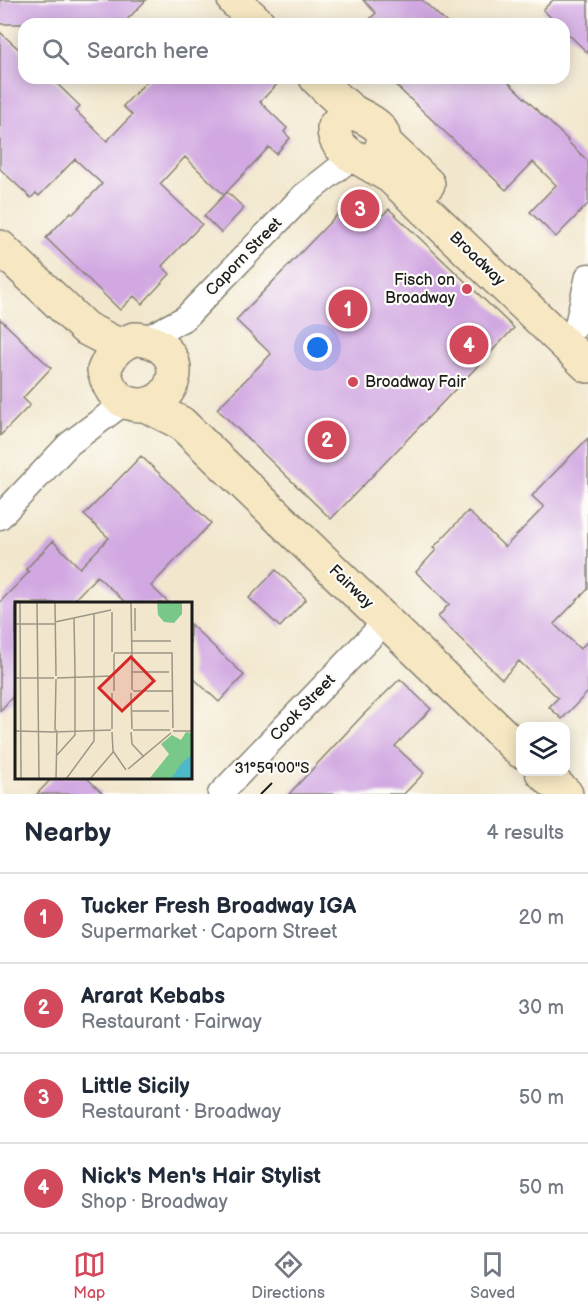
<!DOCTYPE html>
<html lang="en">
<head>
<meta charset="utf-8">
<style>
  body { margin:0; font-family:"Balsamiq Sans",sans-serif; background:#f6f6f7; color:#1f2937 }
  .controls { position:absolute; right:18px; bottom:18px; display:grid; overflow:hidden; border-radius:12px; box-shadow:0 3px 15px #0003 }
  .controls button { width:54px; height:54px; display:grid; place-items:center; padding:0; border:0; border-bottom:2px solid #e0e1e3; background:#fff; color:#1f2937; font:30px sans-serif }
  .you { position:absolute; left:318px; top:348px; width:21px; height:21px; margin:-15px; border:4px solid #fff; border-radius:50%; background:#1a73e8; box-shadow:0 0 0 9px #1a73e833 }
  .badge { display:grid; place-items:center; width:39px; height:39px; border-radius:50%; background:#d1495b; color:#fff; font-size:20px; font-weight:700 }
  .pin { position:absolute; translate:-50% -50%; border:3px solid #fff; box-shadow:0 2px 6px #0006 }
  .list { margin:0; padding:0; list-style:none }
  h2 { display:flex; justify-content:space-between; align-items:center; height:78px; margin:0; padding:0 24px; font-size:26px }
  h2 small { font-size:20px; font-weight:400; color:#747a83 }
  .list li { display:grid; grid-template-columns:39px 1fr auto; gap:18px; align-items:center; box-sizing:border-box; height:90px; padding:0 24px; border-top:2px solid #e0e1e3 }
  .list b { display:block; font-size:22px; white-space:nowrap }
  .list p { margin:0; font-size:20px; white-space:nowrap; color:#747a83 }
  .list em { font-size:20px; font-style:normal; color:#747a83 }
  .icon { flex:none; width:33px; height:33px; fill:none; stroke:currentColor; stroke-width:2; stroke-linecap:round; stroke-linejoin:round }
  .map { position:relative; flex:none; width:588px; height:794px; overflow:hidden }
  .search { position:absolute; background:#fff; box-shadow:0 3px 15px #0003; left:18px; right:18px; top:18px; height:66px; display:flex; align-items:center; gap:15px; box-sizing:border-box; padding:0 21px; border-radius:18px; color:#747a83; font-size:22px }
  .sheet { height:438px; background:#fff }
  nav { display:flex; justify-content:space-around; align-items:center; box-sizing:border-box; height:84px; border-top:2px solid #e0e1e3; background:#fff; font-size:16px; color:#747a83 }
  nav a { display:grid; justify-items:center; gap:3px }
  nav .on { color:#d1495b }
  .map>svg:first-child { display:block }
  .building { fill:#d1a8e2 }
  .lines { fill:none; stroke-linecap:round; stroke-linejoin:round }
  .street-casing { stroke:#878274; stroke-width:27 }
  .secondary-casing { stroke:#878274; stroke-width:36 }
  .street { stroke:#fff; stroke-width:24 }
  .secondary { stroke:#f7e8c3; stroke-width:33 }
  .ticks { fill:none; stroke:#1c1c1c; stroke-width:2 }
  .poi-dot { fill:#d1495b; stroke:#fdfcf7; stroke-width:2 }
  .labels { text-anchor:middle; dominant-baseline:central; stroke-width:4.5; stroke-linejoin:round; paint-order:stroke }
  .street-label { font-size:16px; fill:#1c1c1c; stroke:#fdfcf7 }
  .poi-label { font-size:16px; fill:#1c1c1c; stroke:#fdfcf7; text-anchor:end }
  .inset-road { fill:none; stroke:#9c9686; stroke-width:1.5 }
  .view { fill:#d62828; fill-opacity:0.15; stroke:#d62828; stroke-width:3 }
  .inset-edge { fill:none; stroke:#1c1c1c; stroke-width:3 }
  .ticks-label { font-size:15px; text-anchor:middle; fill:#1c1c1c; stroke:#fdfcf7; stroke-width:4.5; stroke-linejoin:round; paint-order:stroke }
</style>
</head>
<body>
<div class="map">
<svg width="588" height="794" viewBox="0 0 588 794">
  <rect width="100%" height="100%" fill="#fdfcf7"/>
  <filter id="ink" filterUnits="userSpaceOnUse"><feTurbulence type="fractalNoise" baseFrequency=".0167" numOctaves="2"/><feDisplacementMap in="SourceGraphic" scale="12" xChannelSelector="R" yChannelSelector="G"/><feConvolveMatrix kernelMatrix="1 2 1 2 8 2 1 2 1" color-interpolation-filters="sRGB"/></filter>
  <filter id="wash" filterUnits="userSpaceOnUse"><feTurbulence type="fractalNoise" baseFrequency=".008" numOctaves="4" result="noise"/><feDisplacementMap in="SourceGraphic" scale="24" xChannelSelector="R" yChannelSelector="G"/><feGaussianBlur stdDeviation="1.35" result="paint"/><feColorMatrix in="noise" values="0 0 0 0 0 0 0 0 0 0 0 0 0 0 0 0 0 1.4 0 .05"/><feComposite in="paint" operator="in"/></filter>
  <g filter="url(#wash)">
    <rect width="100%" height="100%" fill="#f2e7cd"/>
    <g id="blocks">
      <!-- building -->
      <path class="building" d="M 0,0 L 146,0 L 123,24 L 0,24 Z
        M 363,0 L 422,0 L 448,24 L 365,24 L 376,13 Z
        M 553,0 L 588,0 L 588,53 L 564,30 L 564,24 L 558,24 L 543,10 Z
        M 0,32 L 24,54 L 24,78 L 51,78 L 80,106 L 76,111 L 107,141 L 132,115 L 123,106 L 150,78 L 283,78 L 260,102 L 287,128 L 284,132 L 290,138 L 276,154 L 269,147 L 224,195 L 185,157 L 160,184 L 202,224 L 162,266 L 170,274 L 142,304 L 134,296 L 120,310 L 46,238 L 71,212 L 73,214 L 102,184 L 75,159 L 39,196 L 36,193 L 31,198 L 0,169 Z
        M 388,78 L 504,78 L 568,140 L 567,141 L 588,161 L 588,204 L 556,237 L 530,212 L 556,185 L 533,162 L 506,190 Z
        M 227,192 L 244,208 L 221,233 L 204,216 Z
        M 359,192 L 383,215 L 389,209 L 514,328 L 331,519 L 217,409 L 271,354 L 236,320 Z
        M 0,319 L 51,368 L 23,398 L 30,405 L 0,436 Z
        M 588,438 L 588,589 L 554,624 L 580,649 L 588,641 L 588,692 L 562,719 L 549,707 L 558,698 L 519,661 L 502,679 L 438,617 L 449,604 L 416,572 L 436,550 L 433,548 L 468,511 L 505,547 L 544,507 L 532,496 Z
        M 141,456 L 211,523 L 151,586 L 169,603 L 126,603 L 97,576 L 71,603 L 16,603 L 16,693 L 0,711 L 0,602 L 29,572 L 26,569 L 53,541 L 80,568 L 109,538 L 84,515 Z
        M 276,570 L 306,599 L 280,627 L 249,598 Z
        M 190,624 L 244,675 L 219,702 L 190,675 Z
        M 400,679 L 431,709 L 395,746 L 424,773 L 404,794 L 289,794 L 363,715 Z
        M 53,777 L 86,777 L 103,794 L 37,794 Z"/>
    </g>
  </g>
  <g filter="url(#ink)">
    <use href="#blocks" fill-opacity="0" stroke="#878274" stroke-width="1.5"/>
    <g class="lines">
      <!-- street casing -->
      <g class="street-casing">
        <path id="street" d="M 577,325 L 588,276
          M 145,339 L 185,318 L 303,196 L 354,156
          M 0,517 L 69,444 L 125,402
          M 220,794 L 386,621"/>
      </g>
      <!-- secondary casing -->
      <g class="secondary-casing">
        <path id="secondary" d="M 234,0 L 259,24
          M 316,78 C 327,89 338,100 351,110 C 362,119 392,124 381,149 C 372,172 340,154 335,136 C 334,133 334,130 334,127 C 340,119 344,114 354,113
          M 384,142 L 428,184
          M 360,159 L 391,177 L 588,366
          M 0,247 L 85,328 L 120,346
          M 134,339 C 160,339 184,359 170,387 C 159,408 130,411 115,394 C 109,388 106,378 104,370 C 111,354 117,345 134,339 Z
          M 145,405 L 181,423 L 520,751
          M 542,772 L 566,794"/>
      </g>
      <!-- street -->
      <use href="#street" class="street"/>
      <!-- secondary -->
      <use href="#secondary" class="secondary"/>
    </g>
  </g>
  <!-- ticks -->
  <path class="ticks" d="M 261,794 L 272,783"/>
  <!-- markers -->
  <g class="poi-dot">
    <circle cx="467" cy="289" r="6"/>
    <circle cx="353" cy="382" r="6"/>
  </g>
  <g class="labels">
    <!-- street labels -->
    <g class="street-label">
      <text transform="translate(244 257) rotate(-46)">Caporn Street</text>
      <text transform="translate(477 259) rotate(44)">Broadway</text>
      <text transform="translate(351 587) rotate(44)">Fairway</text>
      <text transform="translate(303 708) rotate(-46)">Cook Street</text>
    </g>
    <!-- poi labels -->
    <g class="poi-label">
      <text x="455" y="280">Fisch on<tspan x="455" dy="18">Broadway</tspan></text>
      <text x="365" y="382" text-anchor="start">Broadway Fair</text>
    </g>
  </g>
  <!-- overview -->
  <g transform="translate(15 602)">
    <rect width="177" height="177" fill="#f2e7cd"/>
    <path d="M 142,0 L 167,0 L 167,12 L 159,21 L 149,20 L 143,13 ZM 171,130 L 177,131 L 177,152 L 156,177 L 134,177 L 154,152 L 146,142 L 157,133 L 166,138 Z" fill="#78c889"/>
    <path d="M 177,152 L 177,177 L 156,177 L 166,162 Z" fill="#4db9c9"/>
    <path class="inset-road" d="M 5,0 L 6,177M 22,0 L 24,177M 40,0 L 41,74M 116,0 L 117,56M 97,10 L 97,50M 59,16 L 60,71M 40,20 L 96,8M 0,22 L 40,22M 120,29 L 120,6M 116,39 L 156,39M 99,51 L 157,51 L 158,126M 99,52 L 99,89M 117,55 L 117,88M 117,70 L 154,70M 0,76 L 39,76M 42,76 L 97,74M 118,89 L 157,89M 97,91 L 97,127M 116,91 L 117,127M 117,109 L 154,109M 40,128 L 41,77M 42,128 L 39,130 L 96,128M 118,128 L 155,128M 0,129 L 39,130M 158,129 L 177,129M 97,130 L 98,149 L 111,168M 116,130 L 117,142 L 129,155M 41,154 L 60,133 L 60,71M 113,167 L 156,131M 41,177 L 42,130M 51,177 L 79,139 L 79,12M 75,177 L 99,149"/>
    <path class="view" d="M 116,55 L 139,79 L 107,109 L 84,86 Z"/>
    <rect width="177" height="177" class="inset-edge"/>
  </g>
  <g class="ticks-label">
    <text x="272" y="773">31°59'00"S</text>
  </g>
</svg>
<div class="controls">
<button><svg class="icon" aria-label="layers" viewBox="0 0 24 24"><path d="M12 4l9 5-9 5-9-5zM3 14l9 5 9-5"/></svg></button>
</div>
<div class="you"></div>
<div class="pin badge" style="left:348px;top:309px">1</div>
<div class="pin badge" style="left:327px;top:440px">2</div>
<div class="pin badge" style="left:360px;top:209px">3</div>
<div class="pin badge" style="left:469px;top:345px">4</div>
<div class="search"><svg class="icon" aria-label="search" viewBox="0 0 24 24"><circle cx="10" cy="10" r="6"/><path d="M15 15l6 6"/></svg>Search here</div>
</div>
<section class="sheet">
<h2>Nearby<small>4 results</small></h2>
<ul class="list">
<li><span class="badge">1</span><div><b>Tucker Fresh Broadway IGA</b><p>Supermarket · Caporn Street</p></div><em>20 m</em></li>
<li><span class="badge">2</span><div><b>Ararat Kebabs</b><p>Restaurant · Fairway</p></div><em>30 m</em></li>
<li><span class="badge">3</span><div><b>Little Sicily</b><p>Restaurant · Broadway</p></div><em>50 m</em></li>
<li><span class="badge">4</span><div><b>Nick's Men's Hair Stylist</b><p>Shop · Broadway</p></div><em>50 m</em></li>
</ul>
</section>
<nav>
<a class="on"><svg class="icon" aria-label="map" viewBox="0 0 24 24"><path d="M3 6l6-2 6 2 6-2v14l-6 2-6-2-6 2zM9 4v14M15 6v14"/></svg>Map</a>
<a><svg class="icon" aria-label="directions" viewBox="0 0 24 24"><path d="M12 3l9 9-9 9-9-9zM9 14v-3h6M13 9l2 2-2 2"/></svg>Directions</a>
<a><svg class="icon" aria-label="saved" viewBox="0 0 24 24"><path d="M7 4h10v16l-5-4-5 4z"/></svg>Saved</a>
</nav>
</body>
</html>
